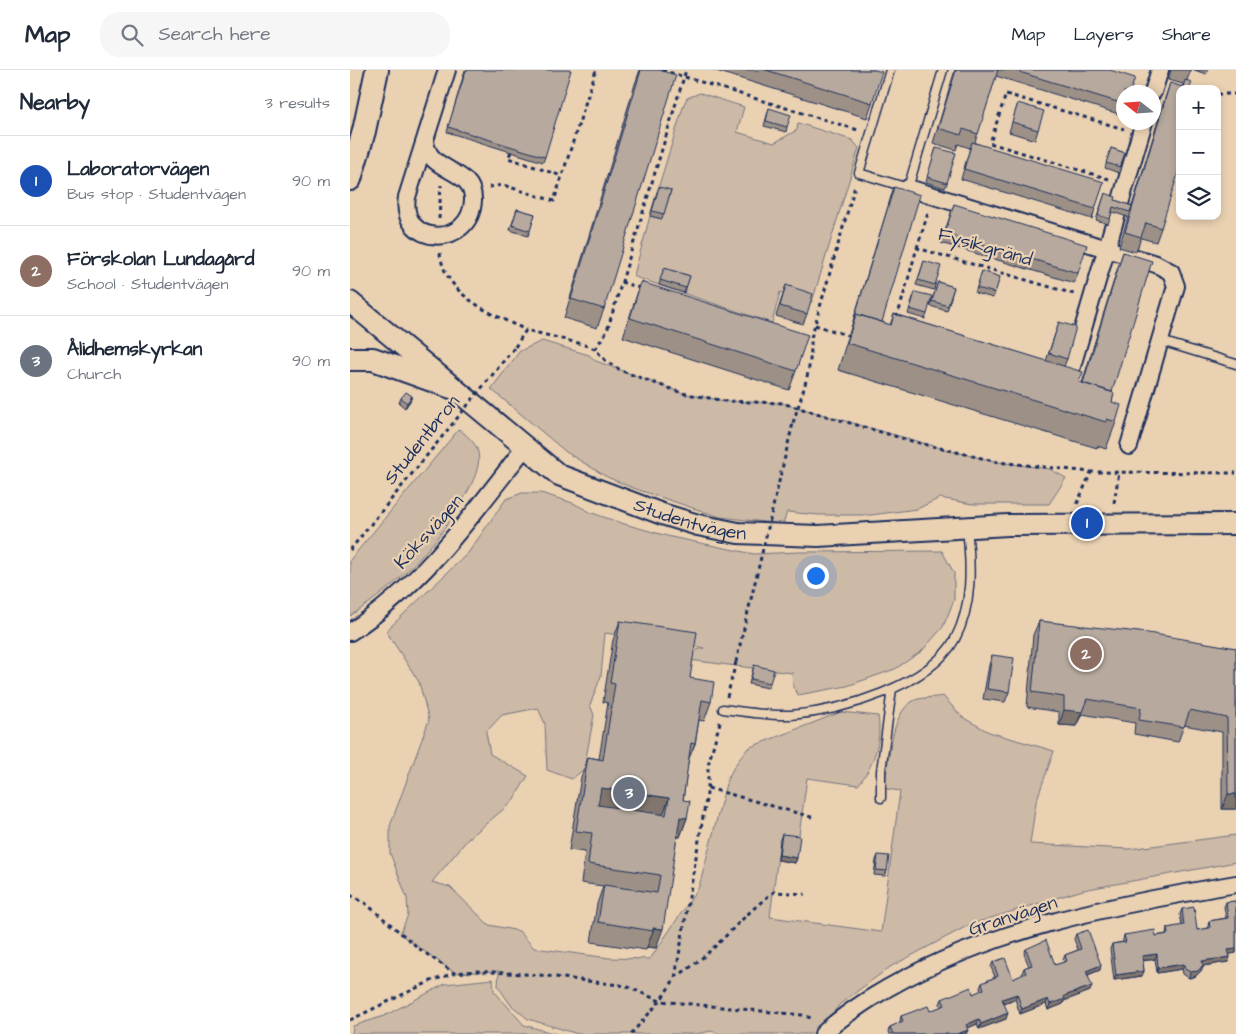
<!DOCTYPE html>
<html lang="en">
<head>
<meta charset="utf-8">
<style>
  body { margin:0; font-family:"Architects Daughter",sans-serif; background:#f6f6f7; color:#1f2937 }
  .controls { position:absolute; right:15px; top:15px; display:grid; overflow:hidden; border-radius:10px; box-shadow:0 2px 8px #0003 }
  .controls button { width:45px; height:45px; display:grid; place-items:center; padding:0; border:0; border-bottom:1px solid #e0e1e3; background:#fff; color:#1f2937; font:25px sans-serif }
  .compass { position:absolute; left:766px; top:15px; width:45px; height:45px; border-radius:50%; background:#fff; box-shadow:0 2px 8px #0003; rotate:287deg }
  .you { position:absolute; left:465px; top:505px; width:18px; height:18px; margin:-12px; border:4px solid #fff; border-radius:50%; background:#1a73e8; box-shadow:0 0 0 8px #1a73e833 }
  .badge { display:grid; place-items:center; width:32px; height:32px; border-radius:50%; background:#d1495b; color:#fff; font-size:16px; font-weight:700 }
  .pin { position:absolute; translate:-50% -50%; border:2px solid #fff; box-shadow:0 1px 5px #0006 }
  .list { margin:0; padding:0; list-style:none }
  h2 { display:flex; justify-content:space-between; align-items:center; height:65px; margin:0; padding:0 20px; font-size:21px }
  h2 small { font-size:16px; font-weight:400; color:#747a83 }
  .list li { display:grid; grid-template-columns:32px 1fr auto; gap:15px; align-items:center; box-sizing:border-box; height:90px; padding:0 20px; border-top:1px solid #e0e1e3 }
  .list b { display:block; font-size:19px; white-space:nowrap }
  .list p { margin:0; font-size:16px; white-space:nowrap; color:#747a83 }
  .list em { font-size:16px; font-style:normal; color:#747a83 }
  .icon { flex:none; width:28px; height:28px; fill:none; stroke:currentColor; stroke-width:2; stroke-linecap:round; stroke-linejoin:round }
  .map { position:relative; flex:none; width:886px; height:964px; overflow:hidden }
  header { display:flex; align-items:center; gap:30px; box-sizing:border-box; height:70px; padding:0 25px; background:#fff; border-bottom:1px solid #e0e1e3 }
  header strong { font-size:24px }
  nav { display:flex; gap:28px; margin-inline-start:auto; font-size:18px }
  .search { width:350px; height:45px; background:#f6f6f7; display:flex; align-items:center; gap:12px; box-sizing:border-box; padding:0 18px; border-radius:20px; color:#747a83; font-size:19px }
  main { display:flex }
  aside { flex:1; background:#fff }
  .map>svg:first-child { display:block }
  .green { fill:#ccb9a6; stroke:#747482 }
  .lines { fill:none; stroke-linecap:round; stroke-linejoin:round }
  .service-casing { stroke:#1b2f5e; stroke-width:11 }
  .minor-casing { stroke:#1b2f5e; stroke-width:20 }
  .tertiary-casing { stroke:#1b2f5e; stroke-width:24 }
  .secondary-casing { stroke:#1b2f5e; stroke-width:26 }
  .path { stroke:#1b2f5e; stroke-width:3; stroke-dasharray:4 4; stroke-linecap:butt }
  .service { stroke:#ead1b2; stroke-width:8 }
  .minor { stroke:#ead1b2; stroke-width:16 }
  .tertiary { stroke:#ead1b2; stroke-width:20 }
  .secondary { stroke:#ead1b2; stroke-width:22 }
  .path-bridge { stroke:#1b2f5e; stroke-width:3; stroke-dasharray:4 4; stroke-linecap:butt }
  .wall { fill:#9d9187; stroke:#1b2f5e }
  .shaded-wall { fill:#80766e; stroke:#1b2f5e }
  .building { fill:#b7a99d; stroke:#1b2f5e; fill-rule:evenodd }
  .labels { text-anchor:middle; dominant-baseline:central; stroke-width:4.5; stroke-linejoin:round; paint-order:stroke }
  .street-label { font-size:19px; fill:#1b2f5e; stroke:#ead1b2 }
</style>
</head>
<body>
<header>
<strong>Map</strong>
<div class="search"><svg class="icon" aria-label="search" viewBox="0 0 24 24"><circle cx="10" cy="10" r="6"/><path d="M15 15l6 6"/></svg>Search here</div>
<nav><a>Map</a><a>Layers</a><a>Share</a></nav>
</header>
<main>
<aside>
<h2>Nearby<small>3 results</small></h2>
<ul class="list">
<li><span class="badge" style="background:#1a4fb4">1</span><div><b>Laboratorvägen</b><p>Bus stop · Studentvägen</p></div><em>90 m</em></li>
<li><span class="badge" style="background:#8d6e63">2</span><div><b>Förskolan Lundagård</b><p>School · Studentvägen</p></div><em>90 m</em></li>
<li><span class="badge" style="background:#6b7280">3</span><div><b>Ålidhemskyrkan</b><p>Church</p></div><em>90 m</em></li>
</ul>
</aside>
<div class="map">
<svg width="886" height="964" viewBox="0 0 886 964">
  <rect width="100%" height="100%" fill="#ead1b2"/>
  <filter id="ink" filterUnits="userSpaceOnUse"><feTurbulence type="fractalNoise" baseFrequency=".02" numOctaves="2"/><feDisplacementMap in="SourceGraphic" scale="10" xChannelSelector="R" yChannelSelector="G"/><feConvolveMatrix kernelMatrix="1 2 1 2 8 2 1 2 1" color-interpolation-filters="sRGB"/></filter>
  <g filter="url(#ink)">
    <!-- green -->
    <path class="green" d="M 350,23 L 394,37 L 387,62 L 424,73 L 447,60 L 448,53 L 502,70 L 509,78 L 462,232 L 430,222 L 422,253 L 285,207 L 284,205 L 300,146 L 312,149 L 307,122 L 334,34 L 337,28 Z
      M 192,271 L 239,285 L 246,291 L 332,323 L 375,331 L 432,333 L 605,382 L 648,392 L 700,399 L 716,408 L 699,434 L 622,434 L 590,428 L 567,439 L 521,445 L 469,445 L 437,442 L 433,454 L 370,447 L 283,418 L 257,407 L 216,382 L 141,319 L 170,281 Z
      M 109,359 C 115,364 124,371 127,379 C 132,391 125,408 119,419 C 92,471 49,515 0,546 L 0,490 Z
      M 172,423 L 191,423 L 223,433 L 242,443 L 271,453 L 321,467 L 404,484 L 449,482 L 592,481 L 604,503 L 604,530 L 593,557 L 572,581 L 545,599 L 497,616 L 448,625 L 443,617 L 442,603 L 339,590 L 340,582 L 354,578 L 255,563 L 251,606 L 240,635 L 244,645 L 234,699 L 222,709 L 197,700 L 195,654 L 188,638 L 152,645 L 136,662 L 140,684 L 178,706 L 162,732 L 118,769 L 82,812 L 100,817 L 139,855 L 169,861 L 184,878 L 259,888 L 300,889 L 349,817 L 377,710 L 385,695 L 398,678 L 491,642 L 528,646 C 532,670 524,696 508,715 L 457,708 L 448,772 L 430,770 L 420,847 L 531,862 L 550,721 L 531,718 L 535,713 C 539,690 541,643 563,631 C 569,627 585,628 593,626 L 612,647 L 639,662 L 704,681 L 686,732 L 680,774 L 779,779 L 886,765 L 886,792 L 733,820 L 621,854 L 540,897 L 490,934 L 467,964 L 371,964 L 361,961 L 347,964 L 228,964 L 178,949 L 160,934 L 148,916 L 149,901 L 105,903 L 50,864 L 58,845 L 57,828 L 40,783 L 40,756 L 79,650 L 69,612 L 36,561 L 118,483 L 156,429 Z
      M 143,909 L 144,921 L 174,955 L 206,964 L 2,964 L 3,956 L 34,946 L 95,914 Z"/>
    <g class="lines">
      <!-- service casing -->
      <g class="service-casing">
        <path id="service" d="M 540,0 L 509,103 L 558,118 L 593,0
          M 811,271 L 886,294
          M 373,639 C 396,642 419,646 441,645 C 491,641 579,616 605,569 C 623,535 621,495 617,458
          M 531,728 L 531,701 L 542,619"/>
      </g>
      <!-- minor casing -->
      <g class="minor-casing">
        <path id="minor" d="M 803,22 L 810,0
          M 75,71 C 78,104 124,97 123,130 C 121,179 49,177 57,127 L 97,0
          M 558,118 L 806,194 L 821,202 L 826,216 L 779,376
          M 717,313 L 794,52
          M 0,562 C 73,515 123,444 175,377
          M 473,964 C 487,950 504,939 521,928 C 630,860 762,835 886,814"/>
      </g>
      <!-- tertiary casing -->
      <g class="tertiary-casing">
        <g id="tertiary">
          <path id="s1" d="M 0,232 L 209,405 L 312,444 L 348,455 L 388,463 L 468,466 L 658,455 L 886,454"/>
        </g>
      </g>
      <!-- secondary casing -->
      <g class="secondary-casing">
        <path id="secondary" d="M 0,109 L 14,61 L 27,0
          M 0,289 L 23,289 L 101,317"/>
      </g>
      <!-- path -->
      <path class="path" d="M 312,0 L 508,60
        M 867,24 L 886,24
        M 161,82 L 158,88 L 212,106
        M 759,109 L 640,73 L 656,24 L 774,59
        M 139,117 L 153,115 L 204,131 L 246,0
        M 89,149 L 91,115
        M 567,178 L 578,143
        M 90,183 C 95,226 142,244 176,260
        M 271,212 L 293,219
        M 547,248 L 567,178 L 724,224
        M 465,255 L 500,266
        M 165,277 L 176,260 L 232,274 L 245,279 L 256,291 L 272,301 L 332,323 L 375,331 L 432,333 L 565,372 L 648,392 L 741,402 L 886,403
        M 245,279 L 257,261 L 336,0
        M 443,353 C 452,323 462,301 461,268 L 505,116
        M 764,433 L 769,402
        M 727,434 L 741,402
        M 377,627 L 386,592
        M 358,718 L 465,748
        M 0,825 L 15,833 L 71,880 L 104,903
        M 325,907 C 363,886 389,847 424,822 L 455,824
        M 0,950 L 81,911 L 105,903 L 127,901 L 189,905 L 254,913 L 276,916 L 310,931 L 452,945 L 464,949
        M 281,964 L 310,931 L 325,908 L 358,718 L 358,695 L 370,652"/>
      <!-- service -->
      <use href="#service" class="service"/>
      <!-- minor -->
      <use href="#minor" class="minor"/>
      <!-- tertiary -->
      <use href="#tertiary" class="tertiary"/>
      <!-- secondary -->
      <use href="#secondary" class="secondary"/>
      <!-- path-bridge -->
      <path class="path-bridge" d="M 0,480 L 165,277
        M 386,592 L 443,353"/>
    </g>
    <!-- wall -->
    <path class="wall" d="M 115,0 L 195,87 L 193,92 L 97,62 Z
      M 290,0 L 254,239 L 247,258 L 214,248 L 285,14 Z
      M 363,0 L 525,0 L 522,33 L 517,48 Z
      M 605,0 L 760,0 L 774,22 L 774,42 L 772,45 L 646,6 L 625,72 L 745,139 L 742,149 L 611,109 L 620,78 L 608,74 L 606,80 L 583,73 Z
      M 821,0 L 841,0 L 837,10 L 840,18 L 811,158 L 806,172 L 791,168 L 786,182 L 769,177 L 778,147 L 762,142 L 758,154 L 746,150 L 755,123 L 765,130 L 782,136 L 815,28 L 820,13 L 832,17 L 833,14 L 818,10 Z
      M 844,0 L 858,0 L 856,4 Z
      M 668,33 L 688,60 L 685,70 L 659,62 Z
      M 419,38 L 437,57 L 436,62 L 414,56 Z
      M 586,78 L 597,113 L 595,118 L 576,112 Z
      M 761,78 L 775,83 L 769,103 L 755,98 Z
      M 544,117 L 532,252 L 540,255 L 544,244 L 696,291 L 709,252 L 717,289 L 714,296 L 729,312 L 732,313 L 768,197 L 773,182 L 762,322 L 762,332 L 766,352 L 756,379 L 747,376 L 747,378 L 488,300 Z
      M 321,120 L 312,149 L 300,146 L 307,122 Z
      M 604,134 L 728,203 L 724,213 L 591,173 Z
      M 167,139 L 185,144 L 178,166 L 160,160 Z
      M 574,191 L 585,215 L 584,220 L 566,215 Z
      M 314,198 L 340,206 L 334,223 L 309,215 Z
      M 632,201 L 650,207 L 643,228 L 625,223 Z
      M 291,212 L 446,301 L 439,320 L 273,267 Z
      M 588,212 L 604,217 L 597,241 L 580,236 Z
      M 436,215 L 457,244 L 453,254 L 426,246 Z
      M 563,227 L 577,244 L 575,249 L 558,244 Z
      M 62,326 L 60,331 L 55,338 L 49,333 L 51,328 Z
      M 270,551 L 340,608 L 361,632 L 354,651 L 349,650 L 345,674 L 338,691 L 333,730 L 337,748 L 330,767 L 327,767 L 306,878 L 297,877 L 296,880 L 241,872 L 247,834 L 253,816 L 231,813 L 235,782 L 219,780 L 231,707 L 238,687 L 249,689 L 258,633 L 253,632 L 263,570 Z
      M 689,551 L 886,578 L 886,739 L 872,739 L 872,662 L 834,655 L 828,672 L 784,664 L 785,653 L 732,644 L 726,656 L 709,655 L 709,642 L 677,637 L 683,565 Z
      M 642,585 L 659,622 L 655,632 L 633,629 L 639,595 Z
      M 404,595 L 420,613 L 418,618 L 399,614 Z
      M 432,764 L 447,788 L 445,793 L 428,790 L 430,769 Z
      M 528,785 L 537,801 L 535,806 L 524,805 L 526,790 Z
      M 886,831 L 886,883 L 879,884 L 880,887 L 878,892 L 853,896 L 851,901 L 846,906 L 839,908 L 833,904 L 832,899 L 807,903 L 805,889 L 793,891 L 794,901 L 792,906 L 764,910 L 760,879 L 762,874 L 773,872 L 773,870 L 774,865 L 806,866 L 816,864 L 817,858 L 832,856 L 830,844 L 832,839 L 847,860 L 858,858 L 858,856 L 859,851 L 876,848 L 874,837 L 876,832 Z
      M 726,864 L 750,900 L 738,905 L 740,921 L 714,931 L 713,934 L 698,940 L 696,934 L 670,944 L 665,929 L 654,933 L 656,949 L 629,959 L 627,954 L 617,958 L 618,960 L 616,964 L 539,964 L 538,962 L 540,957 L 550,953 L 550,951 L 551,946 L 580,941 L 591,937 L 590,934 L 592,929 L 623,924 L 631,921 L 630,918 L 632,913 L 645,907 L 641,897 L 643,892 L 663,909 L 673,905 L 672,903 L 674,898 L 679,896 L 674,884 L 676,879 L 705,895 L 714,892 L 713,890 L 715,885 L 728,880 L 724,869 Z"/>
    <!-- shaded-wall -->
    <path class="shaded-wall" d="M 62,326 L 60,331 L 55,338 L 57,333 Z
      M 737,629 L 726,656 L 709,655 L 714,640 Z
      M 251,718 L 319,728 L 312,747 L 244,737 Z
      M 878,724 L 886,724 L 886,739 L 872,739 Z
      M 330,747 L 337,748 L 330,767 L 323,766 Z
      M 429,785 L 447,788 L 445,793 L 428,790 Z
      M 303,858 L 313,859 L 306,878 L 297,877 L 303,861 Z
      M 886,879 L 886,883 L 877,885 L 878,880 Z
      M 807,884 L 805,889 L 790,891 L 792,886 Z
      M 880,887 L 878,892 L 853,896 L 851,901 L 846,906 L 839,908 L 840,902 L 852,891 Z
      M 834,894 L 832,899 L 807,903 L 808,898 Z
      M 751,895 L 750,900 L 734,906 L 736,901 Z
      M 794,901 L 792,906 L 764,910 L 766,905 Z
      M 742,916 L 740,921 L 714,931 L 713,934 L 698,940 L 700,934 L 714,926 Z
      M 667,924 L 665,929 L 650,934 L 652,929 Z
      M 698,929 L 696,934 L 670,944 L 672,939 Z
      M 658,943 L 656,949 L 629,959 L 631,954 Z
      M 629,949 L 627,954 L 614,960 L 616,955 Z
      M 618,960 L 616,964 L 607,964 Z"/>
    <!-- building -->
    <path class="building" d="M 116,0 L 221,0 L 195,87 L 98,57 Z
      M 291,0 L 309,0 L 326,5 L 254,239 L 221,229 Z
      M 416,0 L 525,0 L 532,2 L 522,33 Z
      M 606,0 L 648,0 L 628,64 L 613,59 L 611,65 L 588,58 Z
      M 663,0 L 760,0 L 785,8 L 780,22 L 774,22 L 774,34 Z
      M 835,10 L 842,12 L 840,18 L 842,19 L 830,19 L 830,97 L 811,158 L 796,153 L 791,167 L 775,162 L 820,13 L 833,17 Z
      M 668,33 L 694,41 L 688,60 L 662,52 Z
      M 419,38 L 441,45 L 437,57 L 416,51 Z
      M 622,72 L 754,112 L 745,139 L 614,99 Z
      M 586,78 L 606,83 L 597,113 L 577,107 Z
      M 761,78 L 775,83 L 770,97 L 756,93 Z
      M 309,117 L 321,120 L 314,144 L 302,141 Z
      M 544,117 L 570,125 L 532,252 L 506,244 L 504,249 Z
      M 755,123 L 766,127 L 765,130 L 782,136 L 780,142 L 763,137 L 760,149 L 748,145 Z
      M 604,134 L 737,175 L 728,203 L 595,163 Z
      M 167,139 L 185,144 L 180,161 L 162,155 Z
      M 773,182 L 802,191 L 762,322 L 733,313 Z
      M 574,191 L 591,196 L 585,215 L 568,210 Z
      M 314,198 L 340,206 L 336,218 L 310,210 Z
      M 632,201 L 650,207 L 645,223 L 627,218 Z
      M 291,212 L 458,265 L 446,301 L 280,248 Z
      M 588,212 L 604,217 L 598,236 L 582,231 Z
      M 436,215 L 463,224 L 457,244 L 430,236 Z
      M 565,222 L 582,226 L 577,244 L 560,239 Z
      M 506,244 L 541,255 L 544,244 L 733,302 L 729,312 L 764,323 L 762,332 L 771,335 L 766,352 L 757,349 L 756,352 L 497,273 Z
      M 709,252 L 726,257 L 717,289 L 699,283 Z
      M 56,322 L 62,326 L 57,333 L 51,328 Z
      M 270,551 L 347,562 L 340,608 L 364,612 L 361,632 L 352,630 L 345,674 L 341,673 L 333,730 L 340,731 L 337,748 L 330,747 L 313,859 L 303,858 L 303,861 L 248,852 L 254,815 L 307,823 L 310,805 L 238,794 L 242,763 L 226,761 L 238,687 L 253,690 L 265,614 L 260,613 ZM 251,718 L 319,728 L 316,745 L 248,735 Z
      M 689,551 L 798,563 L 886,578 L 886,724 L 878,724 L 877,648 L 840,640 L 834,657 L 789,650 L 791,638 L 737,629 L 732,642 L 714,640 L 714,627 L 682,622 Z
      M 642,585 L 664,588 L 659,622 L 637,619 Z
      M 404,595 L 424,600 L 420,613 L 401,609 Z
      M 432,764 L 450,766 L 447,788 L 429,785 Z
      M 528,785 L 539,786 L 537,801 L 526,800 Z
      M 886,831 L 886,879 L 878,880 L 880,887 L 852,891 L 853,895 L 848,901 L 840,902 L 835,899 L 834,894 L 808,898 L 807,884 L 792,886 L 794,901 L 766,905 L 762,874 L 776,872 L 774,865 L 805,860 L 806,866 L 818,864 L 817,858 L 834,855 L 832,839 L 844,837 L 847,860 L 860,858 L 859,851 L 878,848 L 876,832 Z
      M 738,860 L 751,895 L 736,901 L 742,916 L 714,926 L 715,929 L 700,934 L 698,929 L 672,939 L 667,924 L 652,929 L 658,943 L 631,954 L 629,949 L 616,955 L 618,960 L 607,964 L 543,964 L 540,957 L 553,951 L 551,946 L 578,936 L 580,941 L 595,935 L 592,929 L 621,917 L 623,924 L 634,919 L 632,913 L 648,906 L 643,892 L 655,888 L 663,909 L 676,903 L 674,898 L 682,895 L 676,879 L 696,870 L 705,895 L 717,891 L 715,885 L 731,879 L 726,864 Z"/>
  </g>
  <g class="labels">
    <!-- street labels -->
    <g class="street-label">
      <text transform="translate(635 177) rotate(16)">Fysikgränd</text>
      <text transform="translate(72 370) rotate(-51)">Studentbron</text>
      <text stroke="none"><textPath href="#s1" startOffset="410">Studentvägen</textPath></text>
      <text transform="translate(79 462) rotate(-48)">Köksvägen</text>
      <text transform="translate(663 846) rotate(-18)">Granvägen</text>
    </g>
  </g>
</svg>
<div class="controls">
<button>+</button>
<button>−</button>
<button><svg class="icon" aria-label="layers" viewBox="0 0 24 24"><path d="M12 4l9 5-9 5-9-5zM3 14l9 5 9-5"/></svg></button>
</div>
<svg class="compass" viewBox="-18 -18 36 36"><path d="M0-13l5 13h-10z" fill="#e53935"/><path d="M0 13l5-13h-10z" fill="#747a83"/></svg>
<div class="you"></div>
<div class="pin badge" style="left:737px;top:453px;background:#1a4fb4">1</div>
<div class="pin badge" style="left:736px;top:584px;background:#8d6e63">2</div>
<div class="pin badge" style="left:279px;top:723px;background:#6b7280">3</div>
</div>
</main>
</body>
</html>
